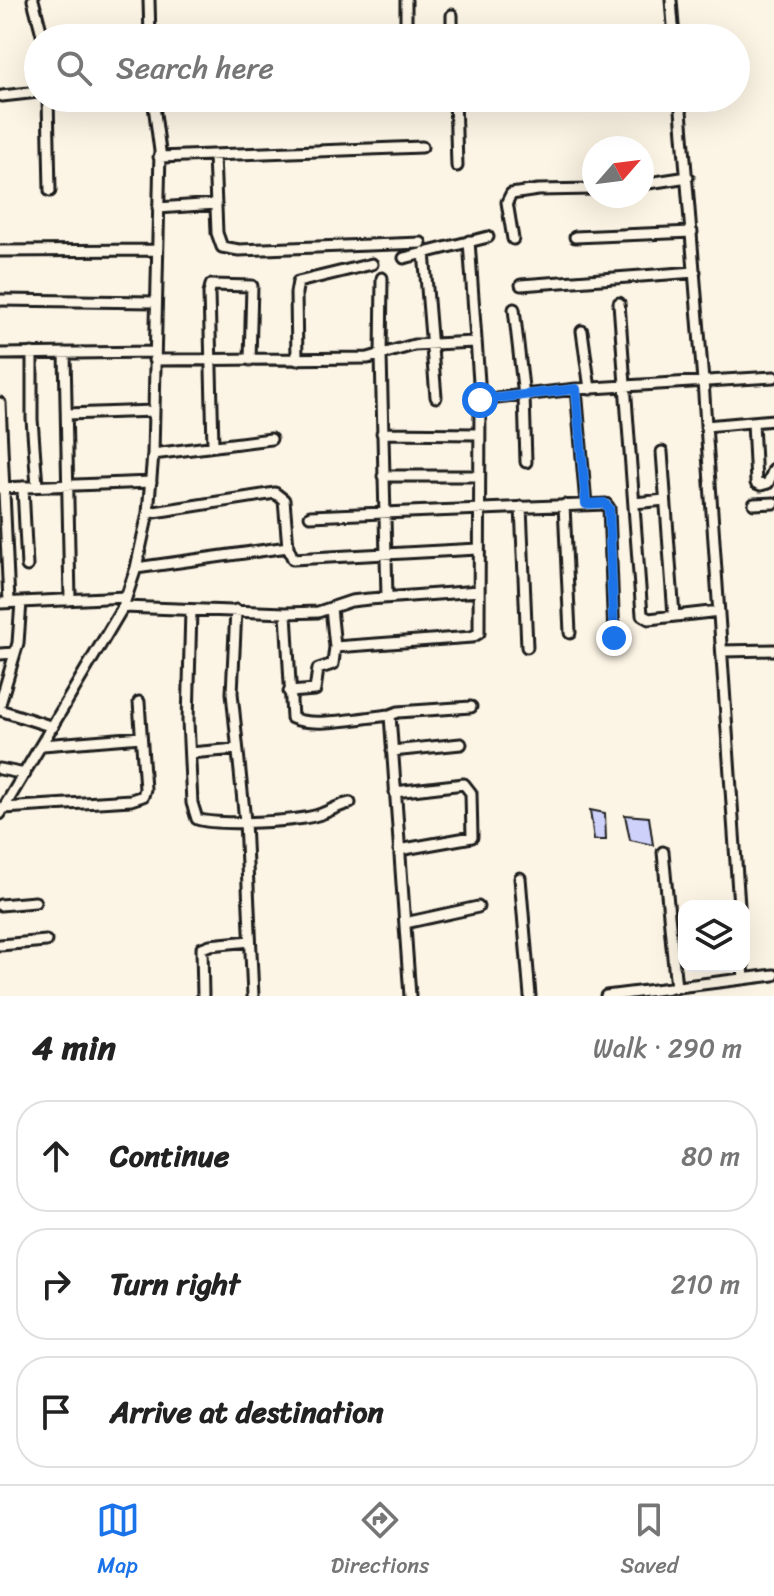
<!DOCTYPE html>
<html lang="en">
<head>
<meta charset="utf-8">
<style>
  body { margin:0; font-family:Sriracha,sans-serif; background:#f2f2f2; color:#222 }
  .controls { position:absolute; right:24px; bottom:24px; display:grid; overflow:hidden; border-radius:16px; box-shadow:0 8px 32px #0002 }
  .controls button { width:72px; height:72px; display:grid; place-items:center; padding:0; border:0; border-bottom:2px solid #e0e0e0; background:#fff; color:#222; font:40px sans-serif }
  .compass { position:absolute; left:582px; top:136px; width:72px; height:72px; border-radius:50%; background:#fff; box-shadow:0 8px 32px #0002; rotate:62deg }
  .stop { position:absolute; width:24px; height:24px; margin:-18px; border:6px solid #1a73e8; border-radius:50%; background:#fff }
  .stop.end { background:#1a73e8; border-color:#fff; box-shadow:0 2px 8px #0008 }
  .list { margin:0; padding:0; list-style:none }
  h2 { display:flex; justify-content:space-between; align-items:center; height:104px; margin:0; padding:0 32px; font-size:34px }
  h2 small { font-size:26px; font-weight:400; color:#767676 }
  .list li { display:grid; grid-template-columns:52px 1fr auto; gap:24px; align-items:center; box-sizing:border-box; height:112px; margin:0 16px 16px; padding:0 16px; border:2px solid #e0e0e0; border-radius:32px }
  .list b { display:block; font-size:30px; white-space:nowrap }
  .list em { font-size:26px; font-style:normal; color:#767676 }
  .icon { flex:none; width:44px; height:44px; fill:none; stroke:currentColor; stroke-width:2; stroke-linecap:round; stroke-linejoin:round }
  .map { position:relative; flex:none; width:774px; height:996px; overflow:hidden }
  .search { position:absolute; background:#fff; box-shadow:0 8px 32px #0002; left:24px; right:24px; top:24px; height:88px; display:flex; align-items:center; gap:20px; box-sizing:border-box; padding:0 28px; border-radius:44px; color:#767676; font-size:30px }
  .sheet { height:488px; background:#fff }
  nav { display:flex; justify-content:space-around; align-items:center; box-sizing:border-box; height:112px; border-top:2px solid #e0e0e0; background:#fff; font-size:22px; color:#767676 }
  nav a { display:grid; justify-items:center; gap:4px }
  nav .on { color:#1a73e8 }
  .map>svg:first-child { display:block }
  .building { fill:#ced2fb; stroke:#1c1c1c; stroke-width:2 }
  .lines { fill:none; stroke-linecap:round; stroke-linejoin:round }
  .minor-casing { stroke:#1c1c1c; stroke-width:15 }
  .minor { stroke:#fcf5e5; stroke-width:9 }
  .route { stroke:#1a73e8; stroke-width:10 }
</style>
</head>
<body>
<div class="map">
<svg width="774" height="996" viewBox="0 0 774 996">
  <rect width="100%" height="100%" fill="#fcf5e5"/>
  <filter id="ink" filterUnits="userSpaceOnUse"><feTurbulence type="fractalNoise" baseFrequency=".0125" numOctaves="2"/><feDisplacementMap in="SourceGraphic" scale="16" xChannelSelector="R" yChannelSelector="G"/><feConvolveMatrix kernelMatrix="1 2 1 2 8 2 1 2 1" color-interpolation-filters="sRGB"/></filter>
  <g filter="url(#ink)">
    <!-- building -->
    <path class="building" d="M 590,810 L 605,813 L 606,840 L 594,840 Z
      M 625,815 L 649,817 L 653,845 L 630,840 Z"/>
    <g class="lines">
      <!-- minor casing -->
      <g class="minor-casing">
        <path id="minor" d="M 33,0 L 43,38
          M 149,0 L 150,38
          M 406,0 L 406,38
          M 671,0 L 674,38
          M 452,15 L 452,38
          M 2,96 L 38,92
          M 48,98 L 50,191
          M 455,98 L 457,166
          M 680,98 L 703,381 L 739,906
          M 214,155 L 217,233 L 222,247 L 239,250 L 421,243
          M 159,157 L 422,147
          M 642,184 L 688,177
          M 158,208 L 216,204
          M 575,237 L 692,232
          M 513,239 L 507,202 L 511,194 L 538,190 L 594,189
          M 0,251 L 156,250
          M 424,252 L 436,397
          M 404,258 L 488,237
          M 382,278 L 381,356 L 387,597
          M 521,285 L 695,272
          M 0,300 L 155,302
          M 619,303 L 642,615 L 649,619 L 719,611
          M 514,309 L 524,396 L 526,462
          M 582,331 L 590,389
          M 32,353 L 32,419 L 37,486
          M 65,353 L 70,600
          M 0,354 L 154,352
          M 154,360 L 368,358 L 414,345 L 474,342
          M 297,360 L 296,293 L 298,282 L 372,264
          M 576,389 L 586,504
          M 480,400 L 576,389 L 774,377
          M 0,403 L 9,602
          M 67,414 L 154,411
          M 753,422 L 756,483 L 761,485 L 768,483 L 774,469
          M 706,426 L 774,420
          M 382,433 L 478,434
          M 213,445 L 209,293 L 211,285 L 252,286 L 250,360
          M 662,452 L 674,616
          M 153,454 L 271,439
          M 383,476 L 479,476
          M 23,487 L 27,566
          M 0,488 L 151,482
          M 634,503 L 665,500
          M 754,504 L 774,503
          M 564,505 L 570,633
          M 521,507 L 527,647
          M 148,513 L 275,493 L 284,500 L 288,547
          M 310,516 L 606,504 L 609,508 L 614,638
          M 136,568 L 288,547 L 293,559 L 478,549
          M 0,603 L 126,597
          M 123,607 L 286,613 L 292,718 C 313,728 365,717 390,715 L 410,996
          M 331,608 L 335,647 L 472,637 L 479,633 L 480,396 L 469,241
          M 191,610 L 188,721 L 192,803 L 197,819 C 218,826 298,822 321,814 C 332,810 339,805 350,803
          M 236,610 L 232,693 L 245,821 L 253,996
          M 286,613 L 318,612 L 351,601 L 369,599 L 479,591
          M 722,651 L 774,650
          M 0,654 L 15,653
          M 289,692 L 315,690 L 318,669 L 333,664 L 335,647
          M 0,704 L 18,643 L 21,602
          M 0,710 L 53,727
          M 390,715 L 398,712 L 471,707
          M 43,745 L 141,737
          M 392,751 L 461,744
          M 190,753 L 237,749
          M 0,769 L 25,774
          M 395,792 L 464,784 L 471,793 L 472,837 L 399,850
          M 4,808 L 131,800 L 143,796 L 145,789 L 139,702
          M 0,814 L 123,607 L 136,568 L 148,513 L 153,454 L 160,151 L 153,98
          M 663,852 L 676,988
          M 520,878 L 530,996
          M 0,905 L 35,902
          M 405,923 L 478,907
          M 0,945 L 46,941
          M 743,966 L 744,979
          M 203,996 L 202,948 L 210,945 L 250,941
          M 606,996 L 774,975"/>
      </g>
      <!-- minor -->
      <use href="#minor" class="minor"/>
    </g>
  </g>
  <g class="lines" filter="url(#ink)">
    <!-- route -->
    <path class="route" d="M 480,400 L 576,389 L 586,504 L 604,503 L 609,508 L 614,638"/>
  </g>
</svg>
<div class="controls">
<button><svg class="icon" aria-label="layers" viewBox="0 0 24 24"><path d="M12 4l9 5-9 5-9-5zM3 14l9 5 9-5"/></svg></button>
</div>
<svg class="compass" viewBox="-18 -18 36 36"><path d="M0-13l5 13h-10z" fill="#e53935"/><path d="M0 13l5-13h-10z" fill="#767676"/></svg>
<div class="stop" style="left:480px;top:400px"></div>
<div class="stop end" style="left:614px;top:638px"></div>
<div class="search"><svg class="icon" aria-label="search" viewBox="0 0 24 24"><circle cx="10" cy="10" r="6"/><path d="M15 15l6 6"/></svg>Search here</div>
</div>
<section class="sheet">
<h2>4 min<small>Walk · 290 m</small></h2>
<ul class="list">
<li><svg class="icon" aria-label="ahead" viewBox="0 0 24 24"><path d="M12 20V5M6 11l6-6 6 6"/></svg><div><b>Continue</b></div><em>80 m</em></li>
<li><svg class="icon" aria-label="right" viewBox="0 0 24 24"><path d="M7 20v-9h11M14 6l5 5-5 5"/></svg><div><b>Turn right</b></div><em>210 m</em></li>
<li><svg class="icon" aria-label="arrive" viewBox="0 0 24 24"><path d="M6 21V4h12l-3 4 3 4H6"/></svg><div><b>Arrive at destination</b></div></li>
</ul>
</section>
<nav>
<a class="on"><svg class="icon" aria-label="map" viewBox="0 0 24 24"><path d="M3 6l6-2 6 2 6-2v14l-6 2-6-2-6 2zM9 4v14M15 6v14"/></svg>Map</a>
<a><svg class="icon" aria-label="directions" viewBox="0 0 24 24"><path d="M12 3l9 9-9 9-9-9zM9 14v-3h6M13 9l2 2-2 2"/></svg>Directions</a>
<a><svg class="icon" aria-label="saved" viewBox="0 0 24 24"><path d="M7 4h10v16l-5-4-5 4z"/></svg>Saved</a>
</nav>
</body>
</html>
